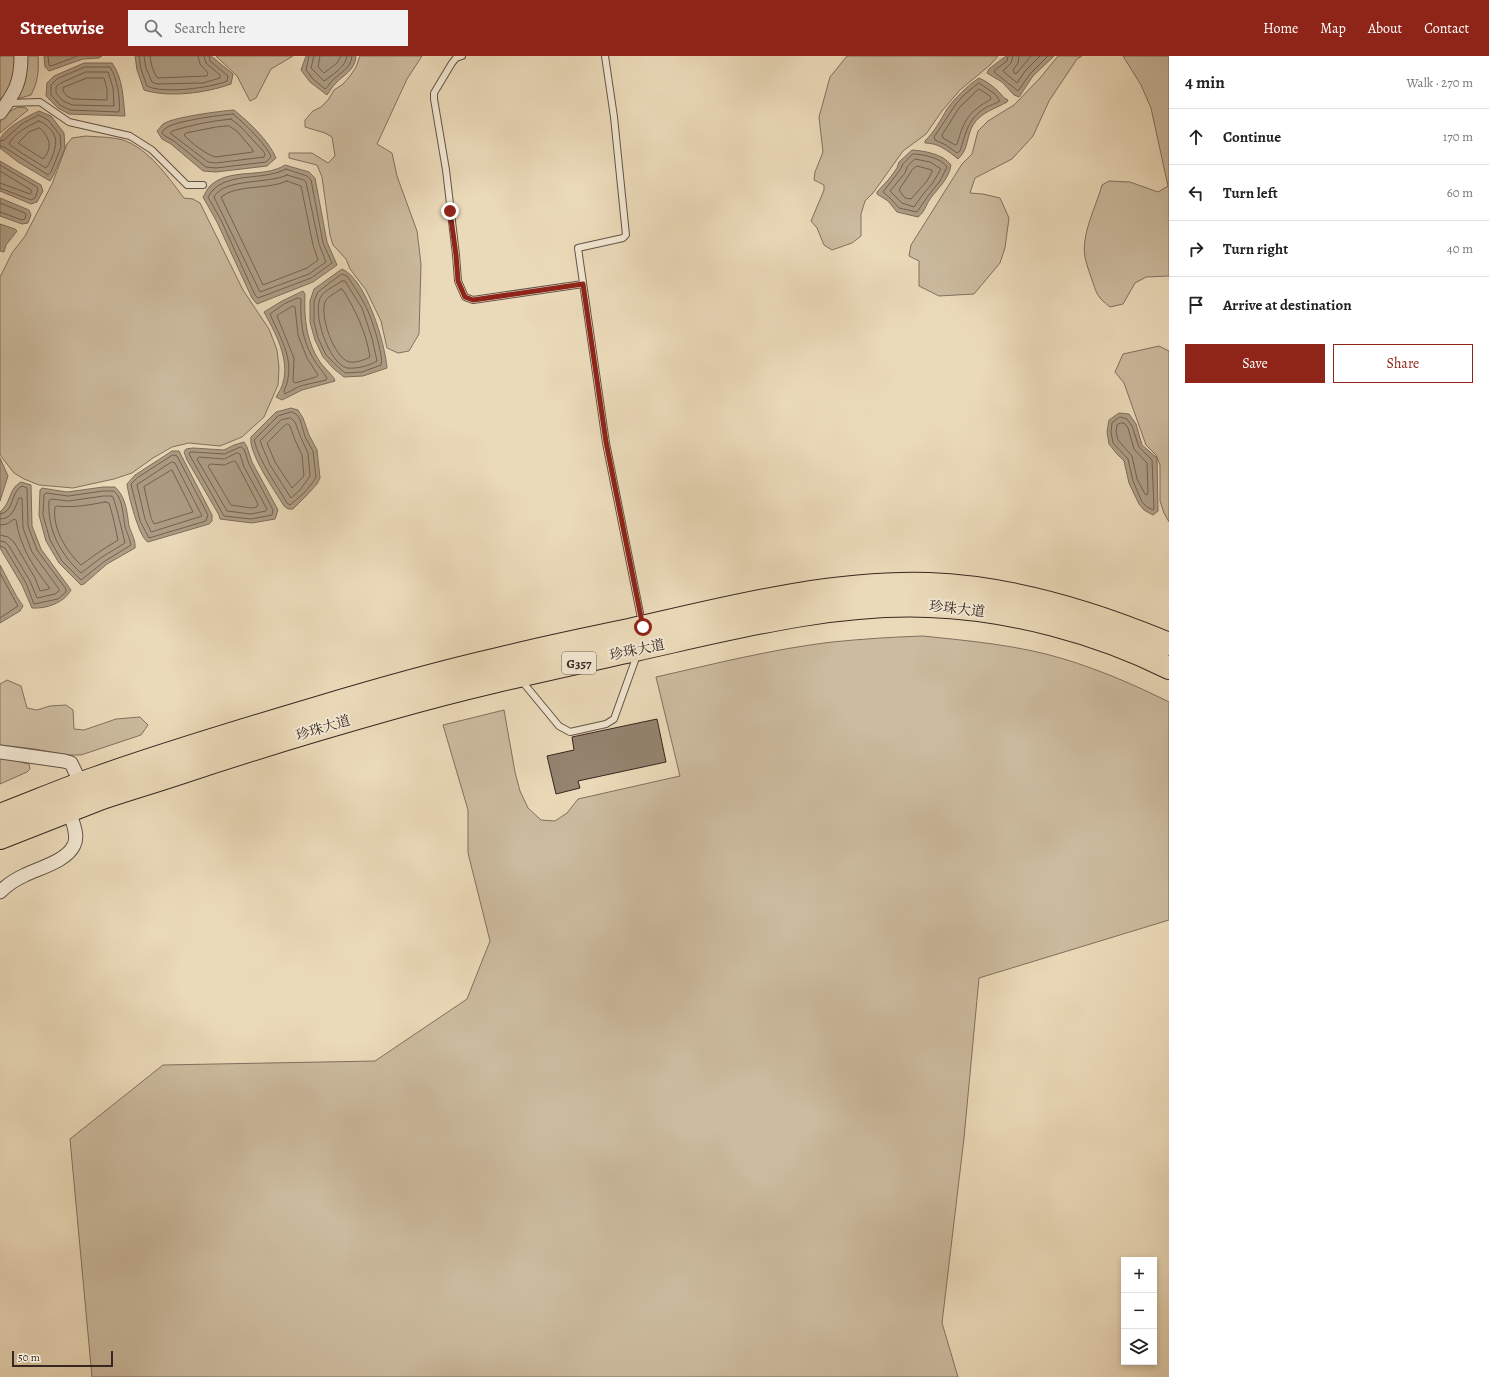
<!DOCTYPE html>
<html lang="en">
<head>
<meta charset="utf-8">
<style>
  body { margin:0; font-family:Alegreya,"Noto Serif SC",serif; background:#f2f2f2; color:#222 }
  .controls { position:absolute; right:12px; bottom:12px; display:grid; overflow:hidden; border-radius:0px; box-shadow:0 2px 6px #0003 }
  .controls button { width:36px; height:36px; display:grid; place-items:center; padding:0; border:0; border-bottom:1px solid #e0e0e0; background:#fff; color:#222; font:20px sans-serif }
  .scale { position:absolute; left:12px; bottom:10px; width:101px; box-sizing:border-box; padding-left:4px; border:2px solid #362620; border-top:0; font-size:11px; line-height:14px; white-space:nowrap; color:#362620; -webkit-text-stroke:3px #f2e7d2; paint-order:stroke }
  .stop { position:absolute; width:12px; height:12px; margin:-9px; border:3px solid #8f2418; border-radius:50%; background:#fff }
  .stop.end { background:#8f2418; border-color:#fff; box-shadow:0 1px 4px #0008 }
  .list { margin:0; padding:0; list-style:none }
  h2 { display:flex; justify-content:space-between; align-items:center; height:52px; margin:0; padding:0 16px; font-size:17px }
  h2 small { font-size:13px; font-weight:400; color:#767676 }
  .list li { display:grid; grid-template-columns:26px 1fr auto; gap:12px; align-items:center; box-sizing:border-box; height:56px; padding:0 16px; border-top:1px solid #e0e0e0 }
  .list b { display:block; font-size:15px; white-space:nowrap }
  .list em { font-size:13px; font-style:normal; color:#767676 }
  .actions { display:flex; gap:8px; padding:12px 16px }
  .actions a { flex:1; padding:9px 0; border:1px solid #8f2418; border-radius:0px; text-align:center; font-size:14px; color:#8f2418 }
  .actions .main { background:#8f2418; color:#fff }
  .icon { flex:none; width:22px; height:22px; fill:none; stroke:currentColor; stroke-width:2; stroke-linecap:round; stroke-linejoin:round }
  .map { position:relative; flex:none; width:1169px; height:1321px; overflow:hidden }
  header { display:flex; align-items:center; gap:24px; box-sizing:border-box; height:56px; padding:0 20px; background:#8f2418; color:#fff }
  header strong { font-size:19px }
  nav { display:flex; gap:22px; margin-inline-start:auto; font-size:14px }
  .search { width:280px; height:36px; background:#f2f2f2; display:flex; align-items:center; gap:10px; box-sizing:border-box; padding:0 14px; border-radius:0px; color:#767676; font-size:15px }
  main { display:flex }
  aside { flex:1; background:#fff }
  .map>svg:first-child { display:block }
  .green { fill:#ccbb9f; stroke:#817060 }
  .water { fill:#ad9d85; stroke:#7d6d5d }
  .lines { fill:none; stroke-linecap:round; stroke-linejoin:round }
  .shore { stroke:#726252; stroke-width:1 }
  .building { fill:#948470; stroke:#362620 }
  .lane-casing { stroke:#635346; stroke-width:8 }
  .street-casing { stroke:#635346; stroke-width:15 }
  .highway-casing { stroke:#362620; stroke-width:24 }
  .lane { stroke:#f2e7d2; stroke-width:6 }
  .street { stroke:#f2e7d2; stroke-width:13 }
  .highway { stroke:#ebdab9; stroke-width:22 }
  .route { stroke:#8f2418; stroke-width:5 }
  .labels { text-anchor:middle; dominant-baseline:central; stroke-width:4; stroke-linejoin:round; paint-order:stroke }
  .shield { fill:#f2e7d2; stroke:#6e6055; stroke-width:1 }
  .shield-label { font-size:13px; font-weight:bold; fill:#362620 }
  .street-label { font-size:14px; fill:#362620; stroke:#f2e7d2 }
</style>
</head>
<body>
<header>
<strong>Streetwise</strong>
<div class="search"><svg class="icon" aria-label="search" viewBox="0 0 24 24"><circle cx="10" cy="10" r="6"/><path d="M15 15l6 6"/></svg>Search here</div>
<nav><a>Home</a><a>Map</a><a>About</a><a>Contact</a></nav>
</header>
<main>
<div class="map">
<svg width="1169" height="1321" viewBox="0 0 1169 1321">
  <rect width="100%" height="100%" fill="#ebdab9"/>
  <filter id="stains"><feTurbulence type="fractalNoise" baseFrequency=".005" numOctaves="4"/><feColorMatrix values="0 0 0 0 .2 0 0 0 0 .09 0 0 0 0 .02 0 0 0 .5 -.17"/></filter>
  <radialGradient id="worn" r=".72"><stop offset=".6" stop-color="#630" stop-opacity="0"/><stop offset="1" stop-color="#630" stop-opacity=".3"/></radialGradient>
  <!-- green -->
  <path class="green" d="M 0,0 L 15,0 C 15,20 12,30 0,47 Z
    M 26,0 L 38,0 C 39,14 38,26 31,39 L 17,43 Z
    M 216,0 L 293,0 L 271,13 L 256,42 L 250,45 L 237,20 Z
    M 360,0 L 422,0 L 407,23 L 377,88 L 392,97 L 397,120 L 417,175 L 421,208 L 419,278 L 409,295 L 398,297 L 387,292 L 381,265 L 366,234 L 350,213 L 346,203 L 333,189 L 330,179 L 322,121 L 317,109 L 289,102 L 289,97 L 312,97 L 328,107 L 335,100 L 332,81 L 325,77 L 305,71 L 305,64 L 313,55 L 321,51 L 328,44 L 334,34 L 343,28 L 350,20 L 356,11 Z
    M 847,0 L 998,0 L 990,9 L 960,34 L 942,55 L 926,78 L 903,95 L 873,137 L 865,145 L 861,158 L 861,180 L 852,187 L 832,194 L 824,189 L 817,172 L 811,165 L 824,134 L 824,129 L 814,124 L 815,116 L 823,96 L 819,61 L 830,21 Z
    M 1058,0 L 1082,0 L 1077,3 L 1049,45 L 1033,80 L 1012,103 L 975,122 L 970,137 L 983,138 L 1000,142 L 1009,162 L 1005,192 L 1000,207 L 974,238 L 939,240 L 919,230 L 919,205 L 909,200 L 911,189 L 962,108 L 972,98 L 978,75 L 988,65 L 1014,49 L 1040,22 Z
    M 1123,0 L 1169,0 L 1169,220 L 1146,221 L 1135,227 L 1123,248 L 1110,251 C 1096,240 1097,238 1091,221 C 1089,215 1086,207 1085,201 C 1081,178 1096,151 1102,129 L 1109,125 L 1130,126 L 1158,136 L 1168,130 L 1151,52 L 1141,29 Z
    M 19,51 L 26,52 L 28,54 L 0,77 C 0,74 0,70 0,67 C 1,60 13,53 19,51 Z
    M 86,80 C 97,81 113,81 123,84 C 149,93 168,121 184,142 L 193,143 L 200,147 L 243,234 L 269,273 L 277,294 L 279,312 L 278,329 L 264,361 L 242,381 L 220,390 L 189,387 L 172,391 L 153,402 L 132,417 L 114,423 L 73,432 L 39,429 L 24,423 L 14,417 L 0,399 L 0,221 L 12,197 L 25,180 L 52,128 L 67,88 L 72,82 Z
    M 1159,290 L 1169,295 L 1169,466 L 1164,457 L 1160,445 L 1160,409 L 1156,399 L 1146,389 L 1124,327 L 1115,316 L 1123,298 Z
    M 923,580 C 970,585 1018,589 1064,603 C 1100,614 1135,629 1169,646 L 1169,864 L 979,922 L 964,1082 L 942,1267 L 958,1321 L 92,1321 L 70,1083 L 163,1009 L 375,1005 L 467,943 L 490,885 L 468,797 L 468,754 L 443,669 L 504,654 L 515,716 L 520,735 L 528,752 L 541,764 L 555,765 L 567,757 L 578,743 L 680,720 L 656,621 C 714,608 773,593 832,586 C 862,583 892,581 923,580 Z
    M 7,624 L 21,630 L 27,652 L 37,654 L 50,650 L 66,649 L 73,654 L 74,673 L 84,674 L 116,663 L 140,661 L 148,669 L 141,679 L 81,699 L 67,699 L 35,693 L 0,689 L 0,628 Z
    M 0,701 L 29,708 L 30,713 L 27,716 L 0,728 Z"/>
  <!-- water -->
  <path class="water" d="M 44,0 L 102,0 L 99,2 L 83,3 L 49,15 L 45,11 Z
    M 135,0 L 211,0 L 233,18 L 231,28 C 206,37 169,42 144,34 L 137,14 Z
    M 306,0 L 356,0 C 355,15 343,19 335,28 C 332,31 330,35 327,39 L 310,26 L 301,14 Z
    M 1006,0 L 1054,0 L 1033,20 L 1019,41 L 1014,39 L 1002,26 L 987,17 L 989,13 Z
    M 84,7 L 112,7 C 123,22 123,42 125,60 L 69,58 L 58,52 L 46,40 L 47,27 L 54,20 Z
    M 979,22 C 986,25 993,30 998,35 C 1002,39 1003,42 1008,44 L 1007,46 C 995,53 981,56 973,69 C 966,81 969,93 958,103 C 948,95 939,87 925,87 L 925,85 C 935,75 940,65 947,53 C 954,43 968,29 979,22 Z
    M 234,54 C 249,66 269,85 276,102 L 267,110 L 216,116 L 203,115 L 171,88 L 162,83 L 157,75 C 159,73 161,70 163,68 C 173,61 221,55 234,54 Z
    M 39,55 L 51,60 L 64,77 L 65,92 L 54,118 L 50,125 L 18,106 L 0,92 C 0,89 0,85 0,83 C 6,71 28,60 39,55 Z
    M 912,94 C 925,95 943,98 951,109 C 949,123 938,132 930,143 C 926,149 924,157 918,161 L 897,156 L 888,145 L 877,138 L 877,136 L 889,123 L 897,112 L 899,106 Z
    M 0,105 L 41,129 L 43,135 L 37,146 L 31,148 L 0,135 Z
    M 285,109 L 309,116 L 315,122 L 327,186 L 337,209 L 313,226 L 257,248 L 252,242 L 217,166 L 203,141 C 205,138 207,133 210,130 C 230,111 263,123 285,109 Z
    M 0,142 L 29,154 L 31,159 L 28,167 L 22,168 L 0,160 Z
    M 0,168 L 15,173 L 17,175 L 6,189 L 4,196 L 0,195 Z
    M 342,213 C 366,223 385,287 387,312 L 363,320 L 344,321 L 334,313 L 323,301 L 315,284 L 310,266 L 310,245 L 314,233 Z
    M 303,235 L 305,238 C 304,262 306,285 320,306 C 324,312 334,320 335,325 L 302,334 L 282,344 L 276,341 C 279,336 282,331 283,327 C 290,303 275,276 264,256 L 282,245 Z
    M 291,352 L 298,354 L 303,362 L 309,379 L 317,394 L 320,422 L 317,428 L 306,440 L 293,453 L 288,453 L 284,450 C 275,435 248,397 251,381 L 276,356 Z
    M 1119,357 L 1129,358 L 1136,368 L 1142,389 L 1157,402 L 1158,455 L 1153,459 L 1144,454 L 1139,448 L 1129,427 L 1124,405 L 1117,398 L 1109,388 L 1107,376 L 1109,364 Z
    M 244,386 L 247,391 L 252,406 L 278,454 L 275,463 L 252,467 L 220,463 L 219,459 L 187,404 L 184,396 L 186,393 L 193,392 L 224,394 L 234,389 Z
    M 172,395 L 179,395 L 212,459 L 212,465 L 209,468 L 148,486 C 139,482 128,438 127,428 L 135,419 Z
    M 0,402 L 8,420 L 0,445 Z
    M 21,426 L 31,429 L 32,470 L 41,493 L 71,534 C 64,547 46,553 32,552 L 22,529 L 0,492 L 0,456 C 12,446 8,433 21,426 Z
    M 103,431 L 115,431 C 126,441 127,456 129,470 C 131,477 136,484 135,492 L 107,508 L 84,528 L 81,529 L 59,507 L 46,485 L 39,459 L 40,434 L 42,432 L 67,436 Z
    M 0,509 C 8,523 14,538 23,550 L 20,555 L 0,567 Z"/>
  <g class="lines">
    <!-- shore -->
    <path class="shore" d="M 48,0 L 49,9 L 51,10 L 78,0
      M 139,0 L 141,13 L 147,30 C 162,38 211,32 227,25 L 228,20 L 210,5 L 209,0
      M 144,0 L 146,12 L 152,26 L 157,28 L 203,27 L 220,22 L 220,19 L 206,7 L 204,0
      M 150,0 C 151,8 153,17 158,22 L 207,20 L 208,17 L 200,8 L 198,0
      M 309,0 L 306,14 L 313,23 L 325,33 C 328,31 329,28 332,25 C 339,17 351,13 352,0
      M 314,0 L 311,12 L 324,25 C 332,19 346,11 347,0
      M 320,0 L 318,11 L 324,17 L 337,7 L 341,0
      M 1008,0 L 1007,5 L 995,14 L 994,16 L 1018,35 L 1030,18 L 1048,0
      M 1013,0 L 1011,7 L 1003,15 L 1017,27 L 1026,14 L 1040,0
      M 1019,0 L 1018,7 L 1013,14 L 1015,18 L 1017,17 L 1031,0
      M 85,11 L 110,11 C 117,21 121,45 119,56 L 70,54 L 60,49 L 51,39 L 51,29 L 57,23 Z
      M 86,16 L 108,16 L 113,32 L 114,50 L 72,49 L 63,45 L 56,37 L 56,31 L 59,28 Z
      M 87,22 L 104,22 L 107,33 L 107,44 L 73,43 L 67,40 L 63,35 L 63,32 Z
      M 979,27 L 995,38 L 1000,45 C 995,48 990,49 985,52 C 968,63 966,76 960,95 L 957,97 L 946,89 L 935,84 L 934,81 L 956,48 L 963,40 Z
      M 979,33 L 990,40 L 991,43 C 968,57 965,62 957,88 L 955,89 L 943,82 L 942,79 L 959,52 Z
      M 233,58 C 242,65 268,90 271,101 L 266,106 L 216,112 L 206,111 L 174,85 L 165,80 L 162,77 C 163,75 164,73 166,72 C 175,65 220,59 233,58 Z
      M 231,63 L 241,71 L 264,96 L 265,99 L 264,101 L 216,107 L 208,106 L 170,77 L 172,75 C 191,69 211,65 231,63 Z
      M 39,65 C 45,67 53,74 55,81 C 58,89 51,106 46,112 L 23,98 L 9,88 C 14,77 28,70 39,65 Z
      M 229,70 L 237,75 L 253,94 L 253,96 L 216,101 C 208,100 190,86 184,79 L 186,77 L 216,71 Z
      M 40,72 C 50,82 53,92 43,103 L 18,87 L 29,76 Z
      M 0,85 L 4,84 L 23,67 L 39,59 L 48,64 L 60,79 L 61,91 L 51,116 L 48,119 L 4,91 L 0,90
      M 913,98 C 923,98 941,102 947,111 L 940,125 L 928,140 L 917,156 L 899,152 L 891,143 L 883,136 L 900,114 L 903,108 Z
      M 915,103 L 930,106 L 941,113 L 932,128 L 924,137 L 914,151 L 902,147 L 890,135 L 905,117 L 907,111 Z
      M 0,109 L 37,131 L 38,134 L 35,142 L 31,144 L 0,132
      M 917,110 L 932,114 L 932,116 L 927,125 L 911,143 L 905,142 L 899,134 L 912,114 Z
      M 286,113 L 307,120 L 311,124 L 323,187 L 332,207 L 311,222 L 258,242 L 255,239 L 221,164 L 208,141 C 222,114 263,126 286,113 Z
      M 0,115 L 31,134 L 32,136 L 30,138 L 0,127
      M 287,119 L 304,124 L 306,126 L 319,188 L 326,206 L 309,218 L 260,236 L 214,141 C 224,122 269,128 287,119 Z
      M 287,125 L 301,130 L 313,189 L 318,204 L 307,212 L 263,229 L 221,141 C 237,128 268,134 287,125 Z
      M 0,147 L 25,157 L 26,159 L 25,163 L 22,164 L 0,156
      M 342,218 L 347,220 C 353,229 360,239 365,249 C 371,259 384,300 381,309 L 362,316 L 345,317 L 337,310 L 326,299 L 318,282 L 314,266 L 314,245 L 318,236 Z
      M 342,225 L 345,225 L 362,252 L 372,282 L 377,305 C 369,310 357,313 347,312 C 329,308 310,254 322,239 C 326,234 336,229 342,225 Z
      M 341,233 L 343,234 C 356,255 366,276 370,301 C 365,304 355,307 349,306 C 334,302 318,257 326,244 C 329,240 337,236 341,233 Z
      M 298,242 L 301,243 C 300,263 302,284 313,302 C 317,309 323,316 327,322 L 326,324 L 300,330 L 285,338 L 284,335 C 297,306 281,284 270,258 L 284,248 Z
      M 293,250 L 295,251 L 298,279 L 307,302 L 318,319 L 316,321 L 295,327 L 293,325 L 294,302 L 277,260 Z
      M 292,356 L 296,358 L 300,363 L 305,381 L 313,395 L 316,421 L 313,426 L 304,437 L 290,449 L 287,447 C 275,426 260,407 254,384 L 278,360 Z
      M 1120,361 L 1127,363 L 1132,370 L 1139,391 L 1152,404 L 1154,452 L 1153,454 L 1147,451 L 1142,446 L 1133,425 L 1128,403 L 1113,387 L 1111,376 L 1112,367 Z
      M 291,362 L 295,366 L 301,382 L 308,397 L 310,420 L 300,434 L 291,442 L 270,409 L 260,385 L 281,364 Z
      M 1121,367 L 1124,367 L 1128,372 L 1134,393 L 1147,407 L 1148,437 L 1147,439 L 1145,438 L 1137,423 L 1132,400 L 1118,384 L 1116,376 L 1117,369 Z
      M 288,368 L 290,370 L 295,384 L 302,399 L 304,420 L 292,432 L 275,406 L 267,387 L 284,370 Z
      M 241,391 L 244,393 L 249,408 L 273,454 L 272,459 L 251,463 L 224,460 L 189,398 L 190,396 L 193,396 L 224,398 Z
      M 237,397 L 240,398 L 244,411 L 267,453 L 266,455 L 251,458 L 227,455 L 197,403 L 199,401 L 224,403 Z
      M 173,399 L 177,400 L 208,459 L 206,465 L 149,482 L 140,465 L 131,428 L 137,422 Z
      M 234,405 L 236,406 L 258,448 L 257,451 L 251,452 L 231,449 L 208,410 L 210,408 L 224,409 Z
      M 172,406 L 175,407 L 202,460 L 151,476 L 145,463 L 137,429 Z
      M 172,414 L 193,456 L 154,468 L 151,462 L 144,431 Z
      M 103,435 L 114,435 C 123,443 123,459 125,471 C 127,477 130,483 131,489 L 105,505 L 81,524 L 62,505 L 50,484 L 43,459 L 44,439 L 46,437 L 68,440 Z
      M 104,440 L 111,440 L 113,441 C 118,456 121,471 125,487 L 102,501 L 81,517 C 60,498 47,473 49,444 L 51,443 L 68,445 Z
      M 105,446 L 109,447 L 113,461 L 118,484 L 99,496 L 81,509 C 66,495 52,472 55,451 L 57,450 C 73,452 89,449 105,446 Z
      M 0,458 C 15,456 10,436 22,430 L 27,432 L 28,470 L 37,494 L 66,533 L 66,536 L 58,543 L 34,548 L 26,527 L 5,492 L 0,490
      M 0,463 C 12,463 15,452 19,442 L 22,442 L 23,472 L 32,496 L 59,533 L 59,535 L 55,538 L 37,542 L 30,525 L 9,490 L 5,486 L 0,485
      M 0,469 L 7,468 L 14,463 L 16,464 C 20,490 33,511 49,531 L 49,533 L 40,535 L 35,522 L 14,486 L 8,481 L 0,479
      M 0,517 L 18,550 L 0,562"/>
  </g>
  <!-- building -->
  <path class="building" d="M 657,663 L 666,706 L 578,725 L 580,732 L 556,738 L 547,700 L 574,694 L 572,681 Z"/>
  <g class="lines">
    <!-- lane casing -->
    <g class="lane-casing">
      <path id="lane" d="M 462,0 L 456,2 L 452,7 L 434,37 L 434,43 L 446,114 L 456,199 L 458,225 L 465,241 L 473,244 L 583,228
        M 605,0 L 614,61 L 626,179 L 623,182 L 578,192 L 606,387 L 642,567
        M 8,47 L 40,46 L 69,66 L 130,80 L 152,94 L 187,129 L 203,129
        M 521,624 L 559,670 L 570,676 L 606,668 L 614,663 L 637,599"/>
    </g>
    <!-- street casing -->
    <g class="street-casing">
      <path id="street" d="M 0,57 C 15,36 21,27 21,0
        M 0,696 L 64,705 L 71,707 L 81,728 C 77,736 72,745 70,753 C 69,762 80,777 74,789 C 67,805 39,812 25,819 C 16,823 7,829 0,836"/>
    </g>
    <!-- highway casing -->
    <g class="highway-casing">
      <path id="highway" d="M 0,759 C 32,747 64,733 96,722 C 169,696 243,674 317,652 C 377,634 437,617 498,603 C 542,592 585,583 629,574 C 727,552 827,525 929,528 C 1012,531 1093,556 1169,588
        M 0,782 C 34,769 68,755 102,742 C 129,733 156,725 183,716 C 252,693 322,672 393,652 C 473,629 554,612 635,594 C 730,573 831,546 929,550 C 1010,553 1097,576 1169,612"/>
    </g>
    <!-- lane -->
    <use href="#lane" class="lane"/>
    <!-- street -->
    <use href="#street" class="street"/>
    <!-- highway -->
    <use href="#highway" class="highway"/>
  </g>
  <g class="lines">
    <!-- route -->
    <path class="route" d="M 450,155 L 456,199 L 458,225 L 465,241 L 473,244 L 583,228 L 606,386 L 643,571"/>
  </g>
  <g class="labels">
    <!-- shield labels -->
    <rect class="shield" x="562" y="596" width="34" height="22" rx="3"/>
    <g class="shield-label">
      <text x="579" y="607">G357</text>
    </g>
    <!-- street labels -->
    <g class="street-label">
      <text transform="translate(957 553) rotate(6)">珍珠大道</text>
      <text transform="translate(637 594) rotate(-12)">珍珠大道</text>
      <text transform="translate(323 672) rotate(-17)">珍珠大道</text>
    </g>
  </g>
  <rect width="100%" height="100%" filter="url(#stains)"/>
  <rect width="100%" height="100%" fill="url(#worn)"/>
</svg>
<div class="controls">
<button>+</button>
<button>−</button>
<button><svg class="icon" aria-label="layers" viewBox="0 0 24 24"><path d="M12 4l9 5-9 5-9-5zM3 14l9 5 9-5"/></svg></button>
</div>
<div class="scale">50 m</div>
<div class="stop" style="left:643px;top:571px"></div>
<div class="stop end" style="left:450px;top:155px"></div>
</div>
<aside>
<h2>4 min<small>Walk · 270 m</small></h2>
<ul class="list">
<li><svg class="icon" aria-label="ahead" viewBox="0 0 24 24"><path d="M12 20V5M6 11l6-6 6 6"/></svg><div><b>Continue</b></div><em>170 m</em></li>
<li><svg class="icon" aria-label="left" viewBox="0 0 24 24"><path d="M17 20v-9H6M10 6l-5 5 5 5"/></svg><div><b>Turn left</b></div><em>60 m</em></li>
<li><svg class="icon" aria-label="right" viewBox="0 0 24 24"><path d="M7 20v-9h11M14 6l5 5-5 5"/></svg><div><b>Turn right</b></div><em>40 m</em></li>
<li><svg class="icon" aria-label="arrive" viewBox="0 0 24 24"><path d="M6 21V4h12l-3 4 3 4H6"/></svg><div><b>Arrive at destination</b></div></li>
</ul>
<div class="actions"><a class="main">Save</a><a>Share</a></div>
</aside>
</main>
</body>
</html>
